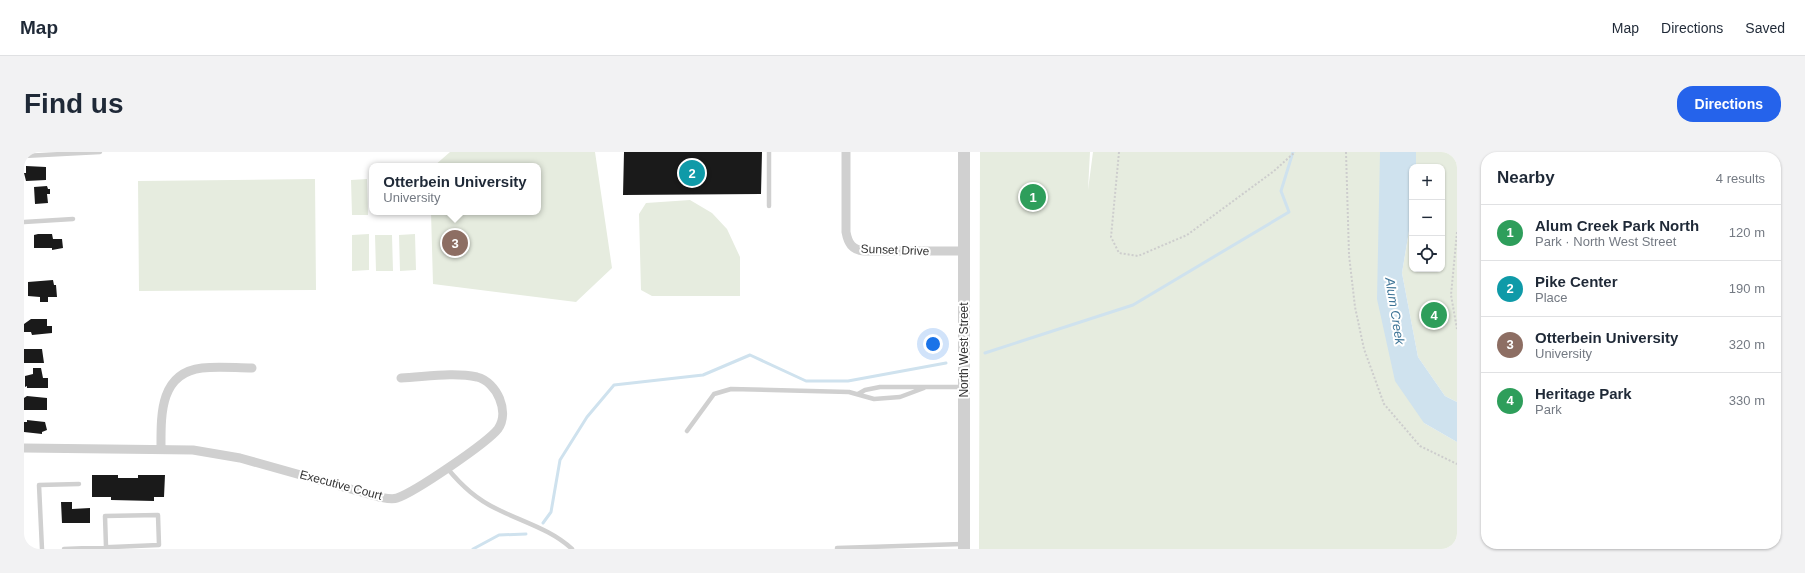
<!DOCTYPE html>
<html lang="en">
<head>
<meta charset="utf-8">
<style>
  body { margin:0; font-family:Arial,sans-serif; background:#f2f2f3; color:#1f2937 }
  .controls { position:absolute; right:12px; top:12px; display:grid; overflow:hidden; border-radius:8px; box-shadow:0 1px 3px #0004 }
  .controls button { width:36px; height:36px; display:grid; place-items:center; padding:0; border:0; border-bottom:1px solid #e0e1e3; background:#fff; color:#1f2937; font:20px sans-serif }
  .you { position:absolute; left:909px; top:192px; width:14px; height:14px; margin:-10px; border:3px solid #fff; border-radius:50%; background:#1a73e8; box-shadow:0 0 0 6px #1a73e833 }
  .badge { display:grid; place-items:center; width:26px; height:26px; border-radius:50%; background:#2563eb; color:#fff; font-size:13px; font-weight:700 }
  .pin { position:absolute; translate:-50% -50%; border:2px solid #fff; box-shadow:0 1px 4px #0006 }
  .popup { position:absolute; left:345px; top:11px; width:172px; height:52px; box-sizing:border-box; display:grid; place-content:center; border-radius:8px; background:#fff; filter:drop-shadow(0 1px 3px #0005); font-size:13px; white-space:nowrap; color:#747a83 }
  .popup b { font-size:15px; color:#1f2937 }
  .popup::after { content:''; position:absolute; left:50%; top:100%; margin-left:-8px; border:8px solid transparent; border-top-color:#fff }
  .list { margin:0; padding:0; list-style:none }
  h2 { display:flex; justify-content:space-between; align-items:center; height:52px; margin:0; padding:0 16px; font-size:17px }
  h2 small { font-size:13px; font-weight:400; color:#747a83 }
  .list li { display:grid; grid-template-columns:26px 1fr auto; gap:12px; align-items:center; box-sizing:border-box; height:56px; padding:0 16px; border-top:1px solid #e0e1e3 }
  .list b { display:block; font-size:15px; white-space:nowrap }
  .list p { margin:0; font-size:13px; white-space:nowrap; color:#747a83 }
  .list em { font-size:13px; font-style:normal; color:#747a83 }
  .icon { flex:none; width:22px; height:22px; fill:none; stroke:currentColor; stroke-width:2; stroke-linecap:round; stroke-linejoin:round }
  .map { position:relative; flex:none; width:1433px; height:397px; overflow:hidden; border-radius:16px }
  header { display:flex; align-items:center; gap:24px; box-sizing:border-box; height:56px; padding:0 20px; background:#fff; border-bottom:1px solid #e0e1e3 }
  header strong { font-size:19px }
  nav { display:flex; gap:22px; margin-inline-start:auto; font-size:14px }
  .intro { display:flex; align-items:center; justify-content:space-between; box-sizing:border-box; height:96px; padding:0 24px }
  h1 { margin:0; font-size:28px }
  .button { padding:10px 18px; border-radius:16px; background:#2563eb; color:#fff; font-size:14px; font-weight:700 }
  main { display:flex; gap:24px; padding:0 24px }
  aside { flex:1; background:#fff; border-radius:16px; box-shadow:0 1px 3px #0004 }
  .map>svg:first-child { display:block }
  .green { fill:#e6ecdf }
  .water { fill:#cfe2ee }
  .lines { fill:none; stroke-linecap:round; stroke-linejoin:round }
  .stream { stroke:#cfe2ee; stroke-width:3 }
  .building { fill:#1a1a1a }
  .path { stroke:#cdcdcd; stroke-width:2; stroke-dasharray:2 2; stroke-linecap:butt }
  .service { stroke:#d0d0d0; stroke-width:4.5 }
  .minor { stroke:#d0d0d0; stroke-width:9 }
  .tertiary { stroke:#d0d0d0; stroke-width:12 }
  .labels { text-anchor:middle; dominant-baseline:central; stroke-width:4; stroke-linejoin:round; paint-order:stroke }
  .street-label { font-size:12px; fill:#333; stroke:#fff }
  .water-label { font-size:13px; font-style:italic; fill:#3f7597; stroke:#fff }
</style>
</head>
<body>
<header>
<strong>Map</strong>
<nav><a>Map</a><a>Directions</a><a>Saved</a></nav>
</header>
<div class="intro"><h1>Find us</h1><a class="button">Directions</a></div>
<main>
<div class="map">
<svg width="1433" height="397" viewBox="0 0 1433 397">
  <rect width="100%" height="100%" fill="#fff"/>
  <!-- green -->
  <path class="green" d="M 426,0 L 571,0 L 588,116 L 552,150 L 409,132 L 407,60 L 514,60 L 514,14 L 410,14 Z
    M 956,0 L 1066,0 L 1064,38 L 1069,0 L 1356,0 L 1356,49 L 1400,271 L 1433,290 L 1433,397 L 955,397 Z
    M 1392,0 L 1433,0 L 1433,250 L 1421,244 L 1394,205 L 1378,121 L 1388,61 L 1388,117 L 1418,117 L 1418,15 L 1392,15 Z
    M 291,27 L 292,138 L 115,139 L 114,29 Z
    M 343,27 L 344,63 L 328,63 L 327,28 Z
    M 666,48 L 688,61 L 703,77 L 716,105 L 716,144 L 628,144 L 617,138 L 615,62 L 622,51 Z
    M 345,82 L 345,118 L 328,119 L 328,83 Z
    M 391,82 L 392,118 L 376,119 L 375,83 Z
    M 351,83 L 368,83 L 369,119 L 352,119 Z"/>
  <!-- water -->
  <path class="water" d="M 1356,0 L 1392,0 L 1392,15 L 1388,15 L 1388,61 L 1378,121 L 1394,205 L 1421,244 L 1433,250 L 1433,290 L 1400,271 L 1371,229 L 1353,147 Z"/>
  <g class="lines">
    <!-- stream -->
    <path class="stream" d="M 961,201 L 1109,153 L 1265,60 L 1257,39 L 1269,0
      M 519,371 L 527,360 L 536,308 L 563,265 L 590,233 L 679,223 L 726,203 L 782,229 L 824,229 L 922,211
      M 449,397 L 475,383 L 502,382"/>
  </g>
  <!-- building -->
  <path class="building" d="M 600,0 L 738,0 L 737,42 L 599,43 Z
    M 2,14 L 22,15 L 22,28 L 2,29 L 0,21 L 2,21 Z
    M 23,34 L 24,37 L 26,37 L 26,42 L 23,42 L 24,51 L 11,52 L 10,35 Z
    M 14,82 L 28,82 L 29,87 L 38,87 L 39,96 L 28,98 L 28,96 L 10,96 L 10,83 Z
    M 29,128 L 30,133 L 32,133 L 33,145 L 24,145 L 24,150 L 16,150 L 16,145 L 4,144 L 4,130 Z
    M 7,167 L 23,167 L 23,174 L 28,174 L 28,181 L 8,183 L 7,180 L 0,180 L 0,172 Z
    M 0,197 L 18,197 L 20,211 L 0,211 Z
    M 9,216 L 17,216 L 19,226 L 24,226 L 24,236 L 3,236 L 3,234 L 1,235 L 1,224 L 9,222 Z
    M 3,244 L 23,246 L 23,258 L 0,258 L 0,246 Z
    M 3,268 L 21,270 L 23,278 L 18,280 L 18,282 L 0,280 L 0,270 L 3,270 Z
    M 68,323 L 94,323 L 94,326 L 114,326 L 114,323 L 141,323 L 140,345 L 130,345 L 130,349 L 87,348 L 87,345 L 68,345 Z
    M 37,350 L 48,350 L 48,357 L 66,356 L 66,371 L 38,371 Z"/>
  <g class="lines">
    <!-- path -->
    <path class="path" d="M 1095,0 L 1087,85 L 1095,101 L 1114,104 L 1163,83 L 1250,19 L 1271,0
      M 1322,0 L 1325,103 L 1331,155 L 1340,197 L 1360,252 L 1396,294 L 1433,312
      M 1433,80 L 1427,143 L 1433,177"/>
    <!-- service -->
    <path class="service" d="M 745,0 L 745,54
      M 0,4 L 76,0
      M 0,70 L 49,67
      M 834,242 L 841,238 L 856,235 L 940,235
      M 663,279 L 690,242 L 707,237 L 825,240 L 850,247 L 876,245 L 900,236
      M 423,316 C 438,334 453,348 475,358 C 499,370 528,378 548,397
      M 813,396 L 938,392
      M 18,397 L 15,333 L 55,332
      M 40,397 L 135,393 L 134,363 L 81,364 L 82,395"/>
    <!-- minor -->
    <path class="minor" d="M 822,0 L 822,80 C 824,91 828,98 840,99 L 940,99
      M 0,296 L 169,298 L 216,306 L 355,345 C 361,346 368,348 373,346 C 391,340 463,291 474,277 C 486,260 473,230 453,225 C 429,220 401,225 377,226
      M 137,297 C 137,264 135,221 178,216 C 195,214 212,216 228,216"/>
    <!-- tertiary -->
    <path class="tertiary" d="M 940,397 L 940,0"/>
  </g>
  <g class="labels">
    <!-- street labels -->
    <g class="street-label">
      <text transform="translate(871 98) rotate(2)">Sunset Drive</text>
      <text transform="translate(940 198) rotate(-90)">North West Street</text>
      <text transform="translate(317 333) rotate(15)">Executive Court</text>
    </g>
    <!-- water labels -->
    <g class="water-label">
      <text transform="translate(1371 159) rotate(81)">Alum Creek</text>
    </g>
  </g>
</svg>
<div class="controls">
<button>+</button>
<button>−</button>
<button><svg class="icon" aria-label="locate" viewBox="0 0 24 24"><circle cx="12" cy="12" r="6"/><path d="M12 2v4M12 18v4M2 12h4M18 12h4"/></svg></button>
</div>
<div class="you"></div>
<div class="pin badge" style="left:1009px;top:45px;background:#2e9e5b">1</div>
<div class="pin badge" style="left:668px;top:21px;background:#0f9aa8">2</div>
<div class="pin badge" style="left:431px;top:91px;background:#8d6e63">3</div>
<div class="popup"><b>Otterbein University</b>University</div>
<div class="pin badge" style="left:1410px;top:163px;background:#2e9e5b">4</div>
</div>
<aside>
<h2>Nearby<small>4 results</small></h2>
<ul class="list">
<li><span class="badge" style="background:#2e9e5b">1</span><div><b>Alum Creek Park North</b><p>Park · North West Street</p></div><em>120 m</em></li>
<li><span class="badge" style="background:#0f9aa8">2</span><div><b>Pike Center</b><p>Place</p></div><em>190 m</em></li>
<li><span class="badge" style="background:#8d6e63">3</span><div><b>Otterbein University</b><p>University</p></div><em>320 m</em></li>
<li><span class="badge" style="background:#2e9e5b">4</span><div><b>Heritage Park</b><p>Park</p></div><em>330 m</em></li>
</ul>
</aside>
</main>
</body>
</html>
